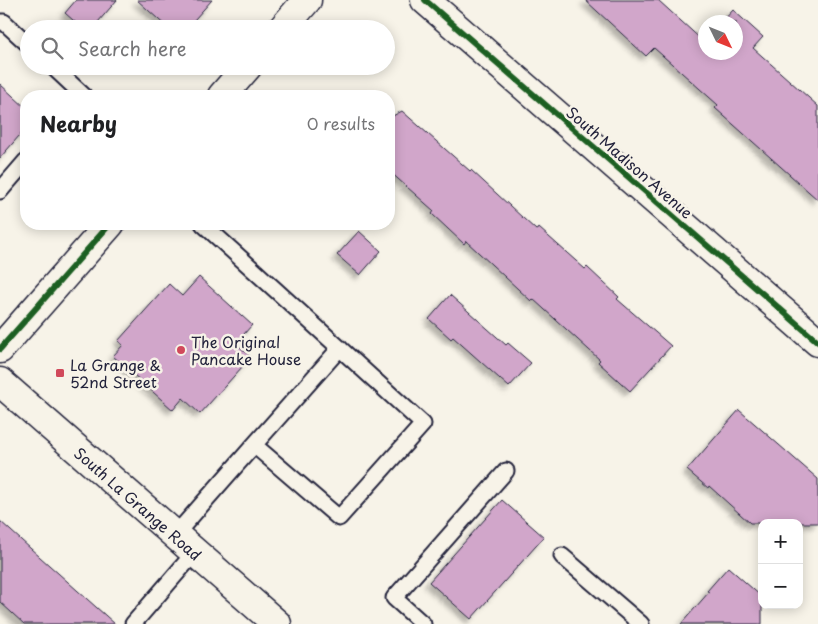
<!DOCTYPE html>
<html lang="en">
<head>
<meta charset="utf-8">
<style>
  body { margin:0; font-family:"Playpen Sans",sans-serif; background:#f6f6f6; color:#202124 }
  .controls { position:absolute; right:15px; bottom:15px; display:grid; overflow:hidden; border-radius:10px; box-shadow:0 2px 12px #0003 }
  .controls button { width:45px; height:45px; display:grid; place-items:center; padding:0; border:0; border-bottom:1px solid #e0e0e0; background:#fff; color:#202124; font:25px sans-serif }
  .compass { position:absolute; left:698px; top:15px; width:45px; height:45px; border-radius:50%; background:#fff; box-shadow:0 2px 12px #0003; rotate:133deg }
  .list { margin:0; padding:0; list-style:none }
  h2 { display:flex; justify-content:space-between; align-items:center; height:65px; margin:0; padding:0 20px; font-size:21px }
  h2 small { font-size:16px; font-weight:400; color:#757577 }
  .icon { flex:none; width:28px; height:28px; fill:none; stroke:currentColor; stroke-width:2; stroke-linecap:round; stroke-linejoin:round }
  .map { position:relative; flex:none; width:818px; height:624px; overflow:hidden }
  .search { position:absolute; background:#fff; box-shadow:0 2px 12px #0003; left:20px; top:20px; width:375px; height:55px; display:flex; align-items:center; gap:12px; box-sizing:border-box; padding:0 18px; border-radius:28px; color:#757577; font-size:19px }
  .panel { position:absolute; background:#fff; box-shadow:0 2px 12px #0003; left:20px; top:90px; width:375px; height:140px; border-radius:20px }
  .map>svg:first-child { display:block }
  .building { fill:#d1a6ca; stroke:#22223b; filter:url(#shadow) }
  .lines { fill:none; stroke-linecap:round; stroke-linejoin:round }
  .service-casing { stroke:#22223b; stroke-width:19 }
  .minor-casing { stroke:#22223b; stroke-width:31 }
  .primary-casing { stroke:#22223b; stroke-width:31 }
  .service { stroke:#f7f3e8; stroke-width:15 }
  .minor { stroke:#f7f3e8; stroke-width:28 }
  .primary { stroke:#f7f3e8; stroke-width:28 }
  .cycleway-casing { stroke:#f7f3e8; stroke-width:9 }
  .cycleway { stroke:#1b5e20; stroke-width:6 }
  .poi-dot { fill:#d1495b; stroke:#f7f3e8; stroke-width:2 }
  .labels { text-anchor:middle; dominant-baseline:central; stroke-width:5; stroke-linejoin:round; paint-order:stroke }
  .street-label { font-size:15px; fill:#22223b; stroke:#f7f3e8 }
  .poi-label { font-size:15px; fill:#22223b; stroke:#f7f3e8; text-anchor:start }
</style>
</head>
<body>
<div class="map">
<svg width="818" height="624" viewBox="0 0 818 624">
  <defs>
    <filter id="shadow"><feDropShadow dx="-4.5" dy="4.5" stdDeviation="2.5" flood-color="#0004"/></filter>
  </defs>
  <rect width="100%" height="100%" fill="#f7f3e8"/>
  <filter id="ink" filterUnits="userSpaceOnUse"><feTurbulence type="fractalNoise" baseFrequency=".02" numOctaves="2"/><feDisplacementMap in="SourceGraphic" scale="10" xChannelSelector="R" yChannelSelector="G"/><feConvolveMatrix kernelMatrix="1 2 1 2 8 2 1 2 1" color-interpolation-filters="sRGB"/></filter>
  <g filter="url(#ink)">
    <!-- building -->
    <path class="building" d="M 76,0 L 117,0 L 92,29 L 83,29 L 65,13 Z
      M 137,0 L 212,0 L 186,29 L 169,29 Z
      M 585,0 L 658,0 L 704,42 L 706,41 L 706,52 L 736,52 L 736,22 L 722,22 L 733,10 L 763,37 L 753,48 L 818,106 L 818,200 L 715,108 L 718,105 L 654,48 L 646,56 Z
      M 0,84 L 26,108 L 26,128 L 0,158 Z
      M 402,111 L 470,171 L 471,170 L 536,230 L 539,228 L 585,269 L 587,267 L 619,297 L 617,299 L 671,346 L 630,391 L 598,362 L 600,360 L 533,299 L 531,301 L 466,241 L 464,244 L 432,214 L 434,211 L 389,171 L 389,118 Z
      M 359,231 L 381,251 L 360,275 L 337,255 Z
      M 199,277 L 252,325 L 236,343 L 251,357 L 200,414 L 183,398 L 173,410 L 113,356 L 123,345 L 118,341 L 169,284 L 182,296 Z
      M 450,295 L 506,345 L 508,343 L 531,363 L 509,387 L 453,337 L 451,339 L 429,319 Z
      M 739,410 L 818,479 L 818,523 L 750,523 L 709,486 L 708,488 L 687,470 Z
      M 502,500 L 544,537 L 471,619 L 429,582 Z
      M 0,521 L 21,540 L 115,624 L 24,624 L 0,602 Z
      M 728,567 L 762,597 L 762,624 L 681,624 L 709,592 L 707,591 Z"/>
    <g class="lines">
      <!-- service casing -->
      <g class="service-casing">
        <path id="service" d="M 0,22 L 4,22 L 29,45
          M 52,66 L 84,96
          M 0,191 L 26,161
          M 254,445 L 340,348
          M 175,535 L 254,445 L 339,518 L 423,424 L 203,224
          M 562,556 L 641,624
          M 133,624 L 195,552
          M 423,624 L 394,598 L 506,471"/>
      </g>
      <!-- minor casing -->
      <g class="minor-casing">
        <path id="minor" d="M 425,0 L 818,342
          M 282,29 L 307,0
          M 222,96 L 248,66
          M 0,349 L 110,224"/>
      </g>
      <!-- primary casing -->
      <g class="primary-casing">
        <g id="primary">
          <path id="s1" d="M 0,382 L 277,624"/>
        </g>
      </g>
      <!-- service -->
      <use href="#service" class="service"/>
      <!-- minor -->
      <use href="#minor" class="minor"/>
      <!-- primary -->
      <use href="#primary" class="primary"/>
      <!-- cycleway casing -->
      <g class="cycleway-casing">
        <path id="cycleway" d="M 425,0 L 818,342
          M 0,349 L 110,224"/>
      </g>
      <!-- cycleway -->
      <use href="#cycleway" class="cycleway"/>
    </g>
  </g>
  <!-- markers -->
  <g class="poi-dot">
    <circle cx="181" cy="350" r="5"/>
    <rect x="55" y="368" width="10" height="10" rx="2.5"/>
  </g>
  <g class="labels">
    <!-- street labels -->
    <g class="street-label">
      <text transform="translate(630 162) rotate(41)">South Madison Avenue</text>
      <text stroke="none"><textPath href="#s1" startOffset="184">South La Grange Road</textPath></text>
    </g>
    <!-- poi labels -->
    <g class="poi-label">
      <text x="191" y="341">The Original<tspan x="191" dy="17">Pancake House</tspan></text>
      <text x="70" y="364">La Grange &amp;<tspan x="70" dy="17">52nd Street</tspan></text>
    </g>
  </g>
</svg>
<div class="controls">
<button>+</button>
<button>−</button>
</div>
<svg class="compass" viewBox="-18 -18 36 36"><path d="M0-13l5 13h-10z" fill="#e53935"/><path d="M0 13l5-13h-10z" fill="#757577"/></svg>
<div class="search"><svg class="icon" aria-label="search" viewBox="0 0 24 24"><circle cx="10" cy="10" r="6"/><path d="M15 15l6 6"/></svg>Search here</div>
<section class="panel">
<h2>Nearby<small>0 results</small></h2>
<ul class="list">
</ul>
</section>
</div>
</body>
</html>
